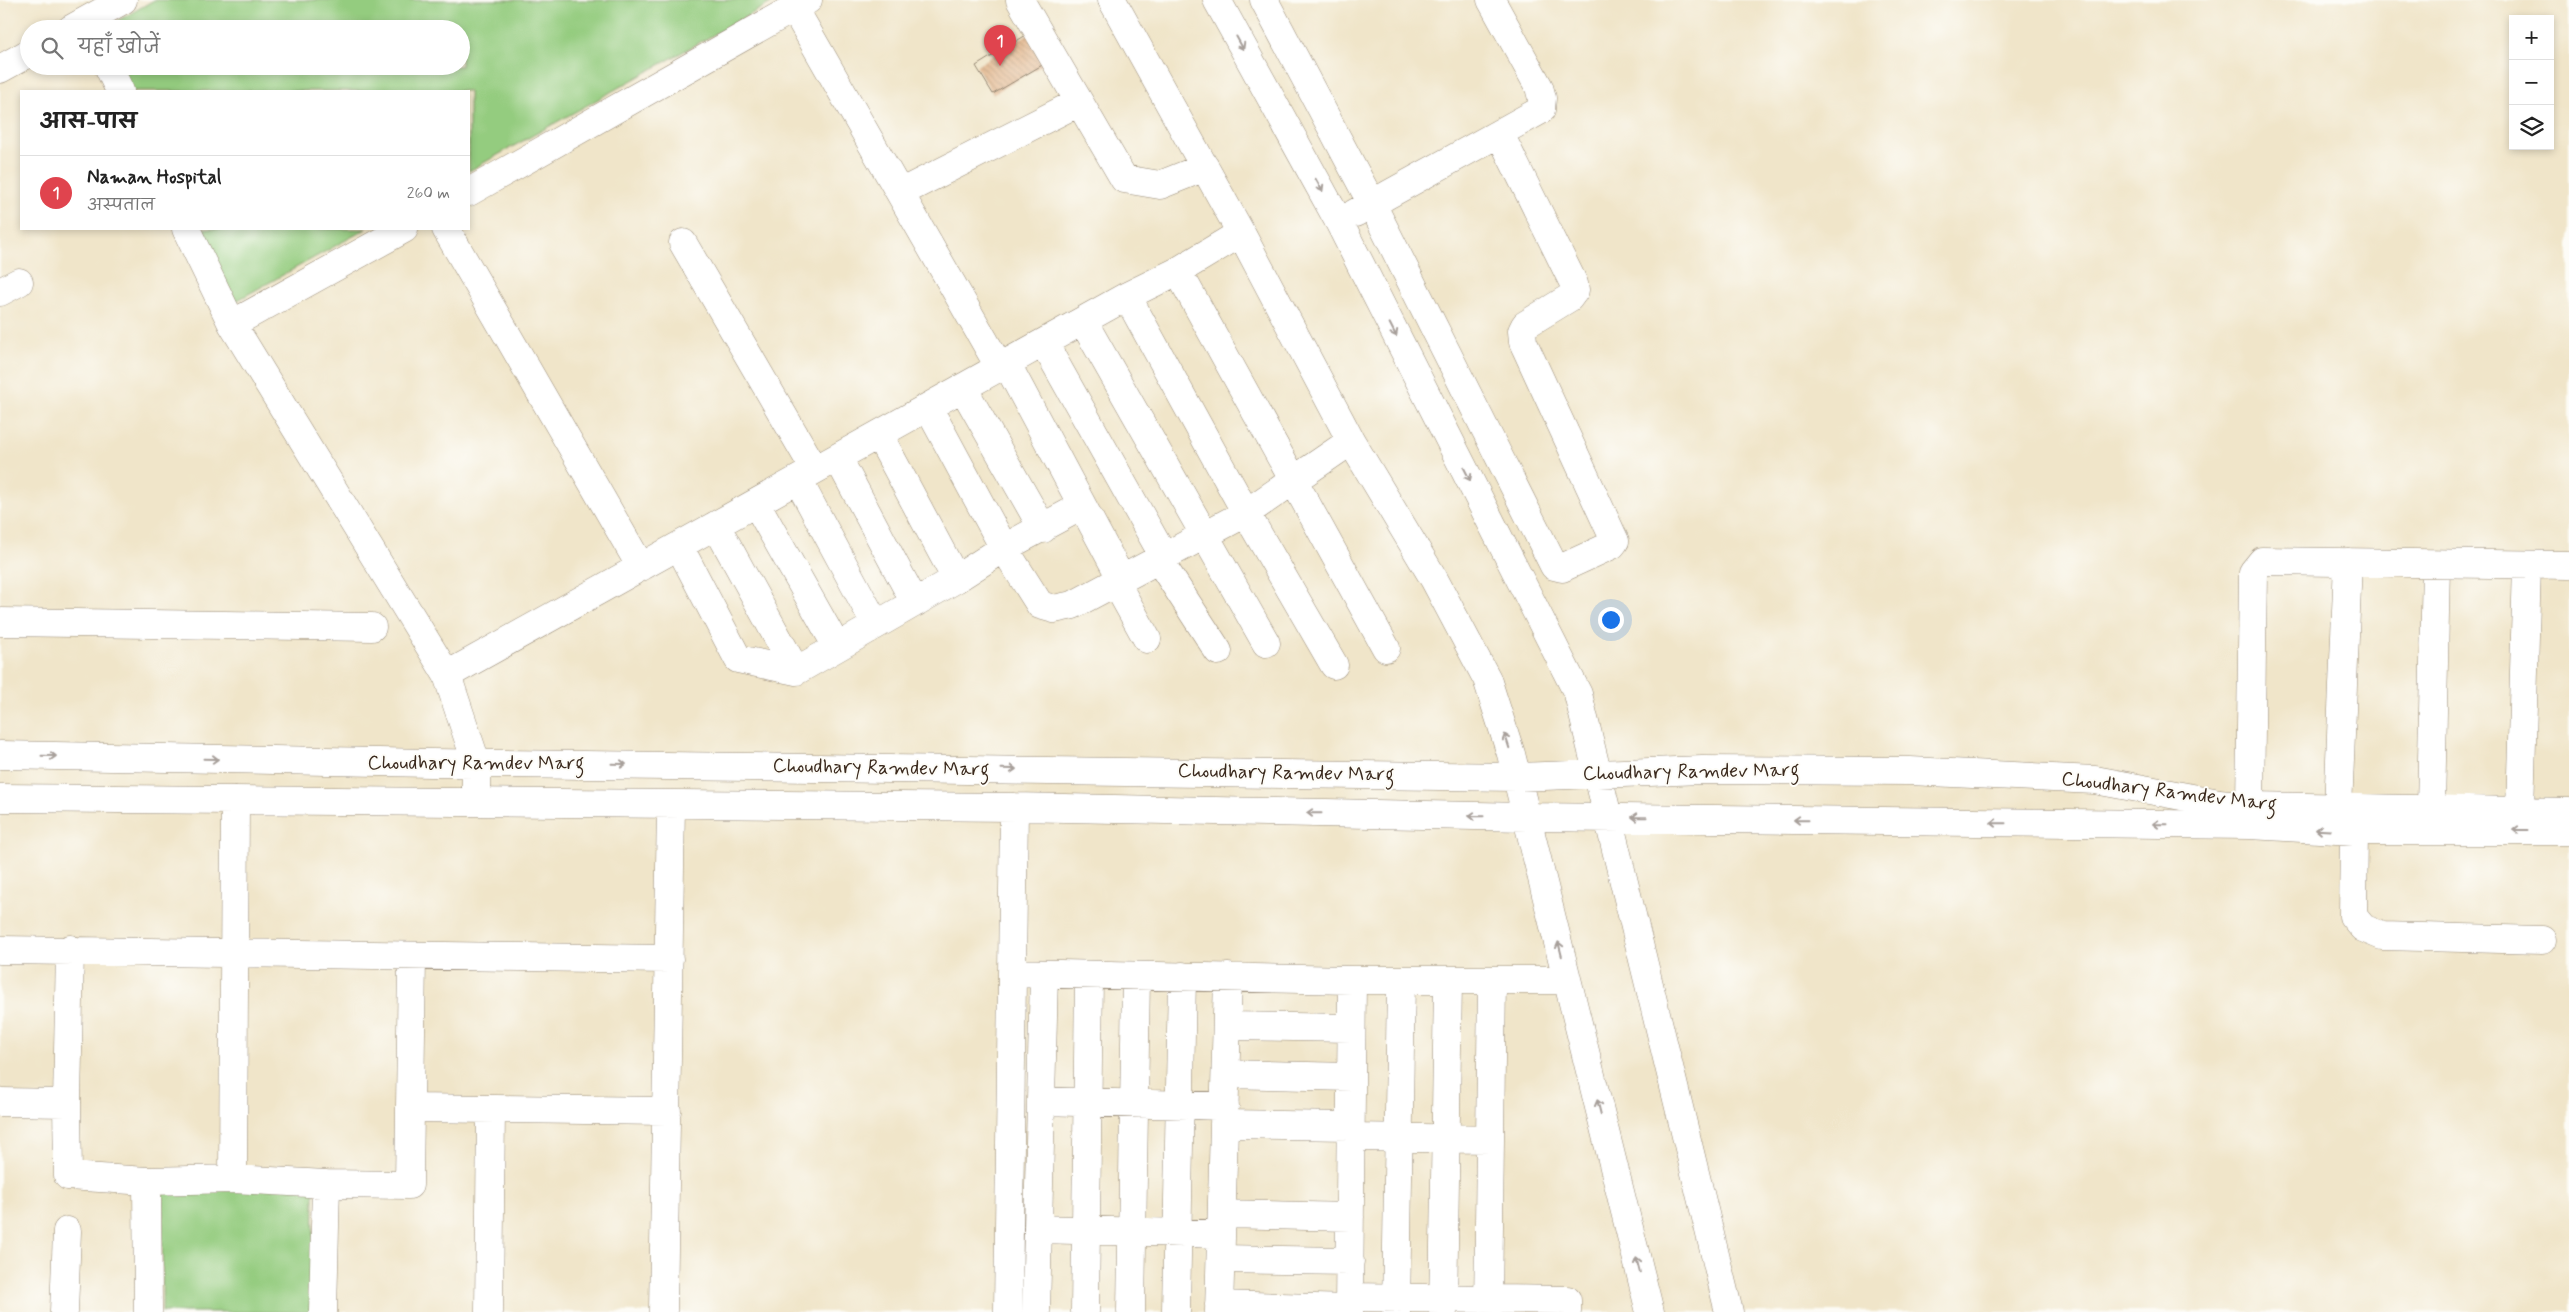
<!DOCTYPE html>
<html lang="hi">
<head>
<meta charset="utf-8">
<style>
  body { margin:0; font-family:Mynerve,"Playpen Sans Deva",sans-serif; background:#f2f2f2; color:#222 }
  .controls { position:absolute; right:15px; top:15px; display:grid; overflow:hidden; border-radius:0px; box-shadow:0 2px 8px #0003 }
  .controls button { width:45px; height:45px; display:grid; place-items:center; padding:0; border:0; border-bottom:1px solid #e0e0e0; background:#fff; color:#222; font:25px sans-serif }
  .you { position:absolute; left:1610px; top:619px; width:18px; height:18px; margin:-12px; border:4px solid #fff; border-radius:50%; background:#1a73e8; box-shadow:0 0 0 8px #1a73e833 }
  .badge { display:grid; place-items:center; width:32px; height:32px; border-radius:50%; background:#d93025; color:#fff; font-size:16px; font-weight:700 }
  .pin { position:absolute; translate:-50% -41px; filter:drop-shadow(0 1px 2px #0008) }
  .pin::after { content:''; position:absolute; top:26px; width:18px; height:15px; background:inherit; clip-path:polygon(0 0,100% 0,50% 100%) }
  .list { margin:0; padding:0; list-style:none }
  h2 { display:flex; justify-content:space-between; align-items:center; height:65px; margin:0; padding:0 20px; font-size:21px }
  h2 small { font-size:16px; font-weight:400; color:#767676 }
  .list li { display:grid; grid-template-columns:32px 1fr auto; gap:15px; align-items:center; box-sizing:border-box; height:75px; padding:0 20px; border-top:1px solid #e0e0e0 }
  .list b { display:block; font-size:19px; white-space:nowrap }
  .list p { margin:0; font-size:16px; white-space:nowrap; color:#767676 }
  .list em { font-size:16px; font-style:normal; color:#767676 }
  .icon { flex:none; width:28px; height:28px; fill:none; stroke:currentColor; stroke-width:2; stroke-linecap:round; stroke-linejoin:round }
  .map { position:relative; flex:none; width:2569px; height:1312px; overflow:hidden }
  .search { position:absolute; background:#fff; box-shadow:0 2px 8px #0003; left:20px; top:20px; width:450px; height:55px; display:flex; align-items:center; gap:12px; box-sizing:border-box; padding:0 18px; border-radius:28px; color:#767676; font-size:19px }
  .panel { position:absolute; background:#fff; box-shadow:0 2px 8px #0003; left:20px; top:90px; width:450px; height:140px; border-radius:0px }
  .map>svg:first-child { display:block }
  .park { fill:#94cc7f; stroke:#687b4e }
  .building { fill:url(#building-back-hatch) }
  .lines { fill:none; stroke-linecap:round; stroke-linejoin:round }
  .minor-casing { stroke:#968874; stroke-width:29 }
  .minor { stroke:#fff; stroke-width:28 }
  .oneway { stroke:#a79f9a }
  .labels { text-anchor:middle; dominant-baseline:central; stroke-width:4; stroke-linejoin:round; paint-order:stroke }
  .street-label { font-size:20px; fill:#3b2a1e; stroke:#fdfcf7 }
</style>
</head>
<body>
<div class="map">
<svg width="2569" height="1312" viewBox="0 0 2569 1312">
  <defs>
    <pattern id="building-back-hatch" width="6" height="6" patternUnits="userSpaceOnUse" patternTransform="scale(1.25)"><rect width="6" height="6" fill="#e2b489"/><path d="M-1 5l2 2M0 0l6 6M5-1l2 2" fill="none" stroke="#b8936f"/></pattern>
  </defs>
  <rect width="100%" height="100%" fill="#fdfcf7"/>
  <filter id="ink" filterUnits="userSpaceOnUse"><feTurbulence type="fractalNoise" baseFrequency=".02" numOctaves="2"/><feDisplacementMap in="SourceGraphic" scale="10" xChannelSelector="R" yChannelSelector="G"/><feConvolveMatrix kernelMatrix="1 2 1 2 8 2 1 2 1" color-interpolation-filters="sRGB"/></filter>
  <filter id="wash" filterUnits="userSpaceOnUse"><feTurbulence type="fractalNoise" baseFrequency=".0096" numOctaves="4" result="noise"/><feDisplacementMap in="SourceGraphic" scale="20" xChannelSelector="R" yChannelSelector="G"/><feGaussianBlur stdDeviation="1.12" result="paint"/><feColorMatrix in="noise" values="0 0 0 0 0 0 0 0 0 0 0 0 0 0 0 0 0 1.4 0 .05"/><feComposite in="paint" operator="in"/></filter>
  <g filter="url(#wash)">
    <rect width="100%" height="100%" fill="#f0e5c9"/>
    <!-- park -->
    <path class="park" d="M 154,0 L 776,0 L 469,171 L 469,91 L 118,91 L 103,66 L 461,66 L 461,29 L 103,29 Z
      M 195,229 L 366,229 L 236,301 Z
      M 163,1185 L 314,1186 L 313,1312 L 162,1312 Z"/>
    <g id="blocks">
      <!-- building -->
      <path class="building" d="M 1031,32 L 1049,61 L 993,94 L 976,66 Z"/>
    </g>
  </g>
  <g filter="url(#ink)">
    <use href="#blocks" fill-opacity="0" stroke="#968874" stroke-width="1"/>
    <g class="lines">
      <!-- minor casing -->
      <g class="minor-casing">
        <path id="minor" d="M 1020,0 L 1124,179 L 1160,185 L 1205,167
          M 1112,0 L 1241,233 L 1351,441 L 1434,579 L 1487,679 L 1511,754 L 1650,1312
          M 1217,0 L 1339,222 L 1578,694 L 1729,1312
          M 1264,0 L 1372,204 L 1554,566 L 1562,568 L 1612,545 L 1615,541 L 1523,342 L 1522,331 L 1525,325 L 1569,298 L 1575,290 L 1574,284 L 1500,134
          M 794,8 L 1000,368
          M 71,29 L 123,0
          M 108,66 L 120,91
          M 0,69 L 29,53
          M 469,192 L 808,0
          M 900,193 L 1079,102
          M 1355,213 L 1541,110 L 1542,98 L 1539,87 L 1491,0
          M 186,229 L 232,324 L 447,675 L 476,762 L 476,802
          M 446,229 L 641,567
          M 683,243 L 815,470
          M 1178,271 L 1386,648
          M 0,292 L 19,282
          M 1127,296 L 1246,513 L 1334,665
          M 1083,321 L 1266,643
          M 232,324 L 404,229
          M 1044,343 L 1164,557
          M 1007,364 L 1122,580
          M 963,388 L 1043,529
          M 928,407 L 1004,548 L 1040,605 L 1054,609 L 1073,605 L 1246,513 L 1351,441
          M 879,435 L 956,579
          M 838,458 L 915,603
          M 798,480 L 876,625
          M 756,503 L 837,647
          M 716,525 L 796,671
          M 679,546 L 738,659 L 796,671 L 956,579 L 1004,548 L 1082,506
          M 1159,560 L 1218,651
          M 1116,583 L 1147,639
          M 0,622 L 372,627
          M 447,675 L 1127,296 L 1178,271 L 1241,233
          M 0,755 L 431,763 L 1517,777 L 1702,770 L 1910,771 L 2095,780 L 2219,803 L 2250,806 L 2569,812
          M 0,798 L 1014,807 L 1527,817 L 2249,825 L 2354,831 L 2569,831
          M 2250,806 L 2253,572 L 2262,561 L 2569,565
          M 2338,809 L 2348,562
          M 2431,810 L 2436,564
          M 2520,811 L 2527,565
          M 2354,831 L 2353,916 L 2363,928 L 2382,936 L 2542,940
          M 70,949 L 67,1103 L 68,1176 L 147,1181
          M 0,950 L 669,959
          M 1012,973 L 1352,980 L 1567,980
          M 1227,1026 L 1351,1028
          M 1226,1074 L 1351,1077
          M 1041,1101 L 1225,1106
          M 0,1102 L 67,1103
          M 410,1108 L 667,1111
          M 1224,1124 L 1350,1126
          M 1350,1137 L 1490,1139 L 1492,980
          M 233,1179 L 235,800
          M 326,1184 L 409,1185 L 412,956
          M 1222,1214 L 1350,1217
          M 1038,1229 L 1221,1234
          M 1221,1259 L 1350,1261
          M 1349,1297 L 1567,1300 L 1567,1312
          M 1219,1305 L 1349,1309
          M 64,1312 L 67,1231
          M 148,1312 L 147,1181 L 233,1179 L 326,1184 L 323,1312
          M 489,1312 L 491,1109
          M 663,1312 L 671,804
          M 1008,1312 L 1014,807
          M 1036,1312 L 1044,974
          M 1085,1312 L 1089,975
          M 1131,1312 L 1136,976
          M 1176,1312 L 1182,976
          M 1219,1312 L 1228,977
          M 1349,1312 L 1352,980
          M 1396,1312 L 1401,980
          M 1443,1312 L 1448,981
          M 1488,1312 L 1490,1139"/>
      </g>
      <!-- minor -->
      <use href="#minor" class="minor"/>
    </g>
    <!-- one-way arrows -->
    <defs><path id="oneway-shaft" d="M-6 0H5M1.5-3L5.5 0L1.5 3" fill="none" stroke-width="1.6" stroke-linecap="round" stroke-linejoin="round" transform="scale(1.25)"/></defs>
    <g class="oneway">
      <use href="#oneway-shaft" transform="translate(1240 43) rotate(61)"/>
      <use href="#oneway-shaft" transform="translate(1319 185) rotate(61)"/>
      <use href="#oneway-shaft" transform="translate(1393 330) rotate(63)"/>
      <use href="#oneway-shaft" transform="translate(1467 474) rotate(63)"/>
      <use href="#oneway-shaft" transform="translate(1507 741) rotate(-108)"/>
      <use href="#oneway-shaft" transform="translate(49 756) rotate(1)"/>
      <use href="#oneway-shaft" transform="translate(211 759) rotate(1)"/>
      <use href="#oneway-shaft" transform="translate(619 764) rotate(1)"/>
      <use href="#oneway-shaft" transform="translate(1009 769) rotate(1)"/>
      <use href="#oneway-shaft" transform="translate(1314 813) rotate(-179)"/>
      <use href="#oneway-shaft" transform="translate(1476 816) rotate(-179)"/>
      <use href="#oneway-shaft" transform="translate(1639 817) rotate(-179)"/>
      <use href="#oneway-shaft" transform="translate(1801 820) rotate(-179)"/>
      <use href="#oneway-shaft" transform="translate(1998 823) rotate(-179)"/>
      <use href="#oneway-shaft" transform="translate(2160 824) rotate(-179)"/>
      <use href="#oneway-shaft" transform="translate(2323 830) rotate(-177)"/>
      <use href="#oneway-shaft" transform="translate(2520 830) rotate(180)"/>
      <use href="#oneway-shaft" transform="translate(1560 949) rotate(-104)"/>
      <use href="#oneway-shaft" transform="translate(1599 1107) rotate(-104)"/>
      <use href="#oneway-shaft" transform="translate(1638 1265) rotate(-104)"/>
    </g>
  </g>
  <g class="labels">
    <!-- street labels -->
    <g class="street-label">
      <text x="476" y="763">Choudhary Ramdev Marg</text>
      <text transform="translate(881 768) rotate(1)">Choudhary Ramdev Marg</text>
      <text transform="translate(1691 772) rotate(-1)">Choudhary Ramdev Marg</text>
      <text transform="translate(1286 773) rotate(1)">Choudhary Ramdev Marg</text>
      <text transform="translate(2169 792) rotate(7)">Choudhary Ramdev Marg</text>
    </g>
  </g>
</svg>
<div class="controls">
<button>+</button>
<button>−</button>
<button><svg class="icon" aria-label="layers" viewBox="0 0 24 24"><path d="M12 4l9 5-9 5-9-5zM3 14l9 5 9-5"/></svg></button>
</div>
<div class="you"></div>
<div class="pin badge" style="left:1000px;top:66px;background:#e0444e">1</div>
<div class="search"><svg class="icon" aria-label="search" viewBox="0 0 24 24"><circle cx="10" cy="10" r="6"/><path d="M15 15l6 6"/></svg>यहाँ खोजें</div>
<section class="panel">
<h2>आस-पास<small></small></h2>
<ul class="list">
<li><span class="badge" style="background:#e0444e">1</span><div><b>Naman Hospital</b><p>अस्पताल</p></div><em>260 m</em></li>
</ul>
</section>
</div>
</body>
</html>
